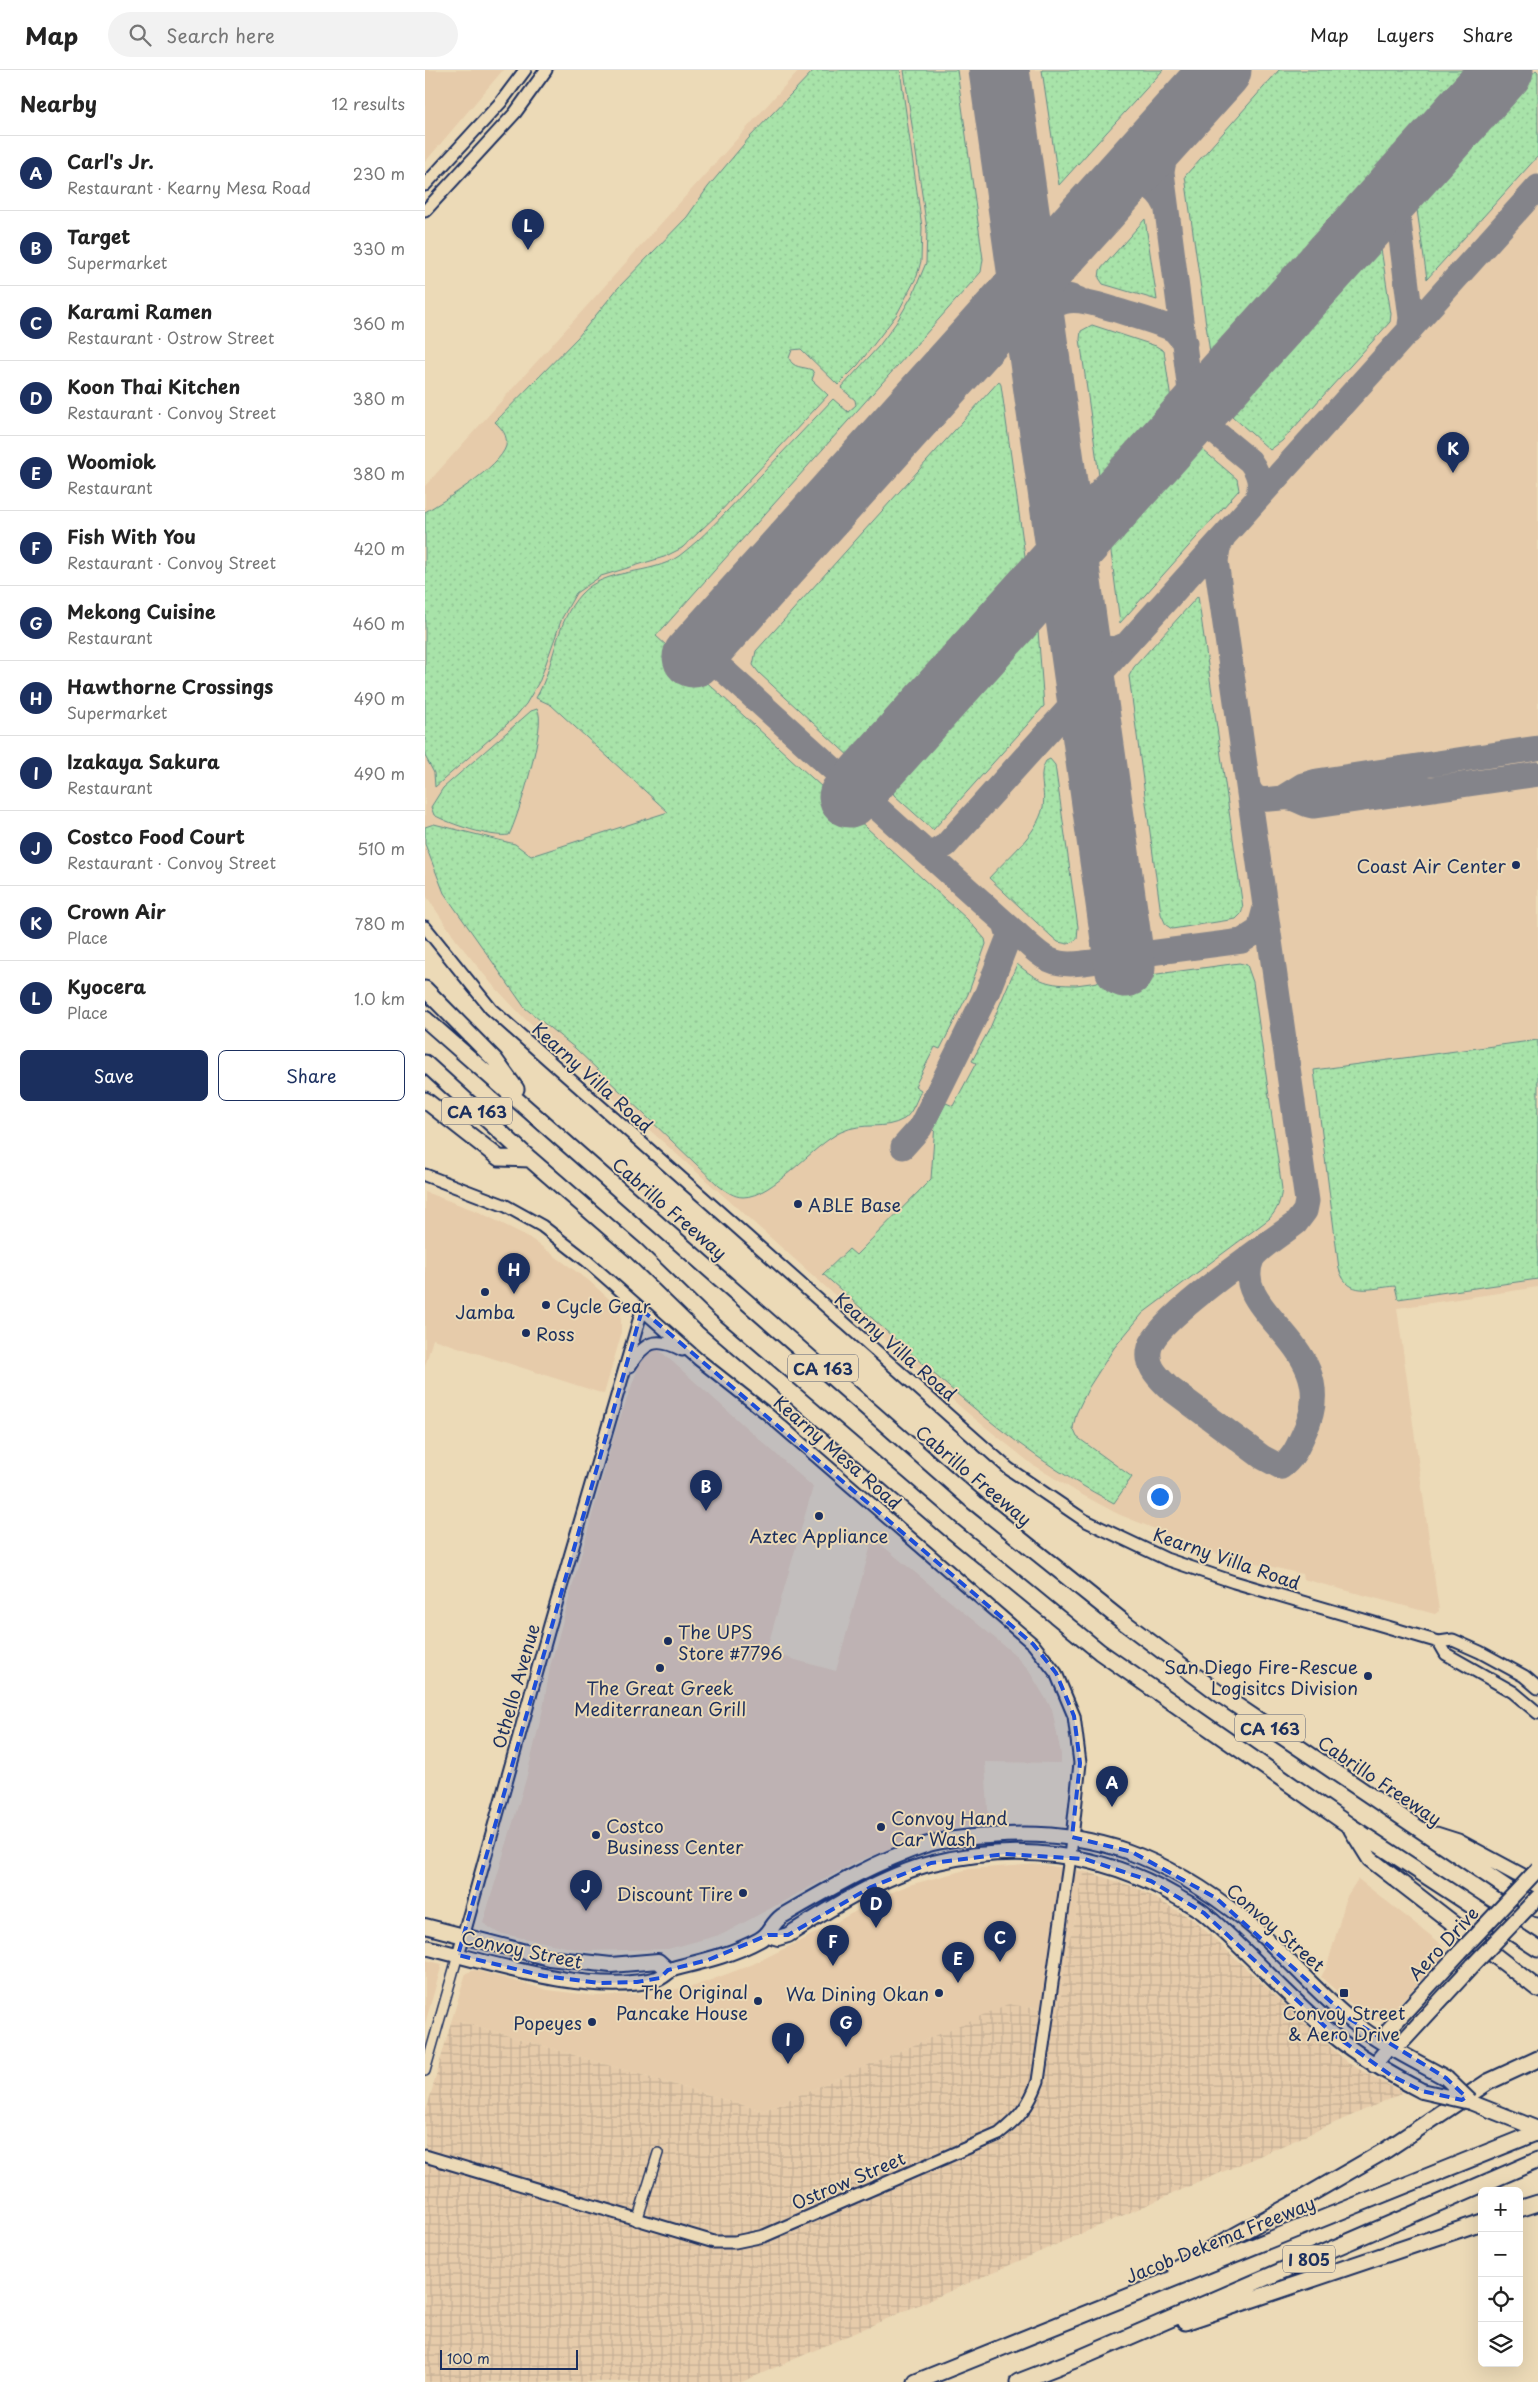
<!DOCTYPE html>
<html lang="en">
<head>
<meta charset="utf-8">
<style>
  body { margin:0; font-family:"Playpen Sans",sans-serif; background:#f2f2f2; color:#222 }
  .controls { position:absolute; right:15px; bottom:15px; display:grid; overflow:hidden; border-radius:8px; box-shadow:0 5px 20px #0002 }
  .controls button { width:45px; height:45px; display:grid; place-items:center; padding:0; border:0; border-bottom:1px solid #e0e0e0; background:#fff; color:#222; font:25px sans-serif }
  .scale { position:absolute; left:15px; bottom:12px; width:138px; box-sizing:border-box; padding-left:5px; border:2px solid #1b2f5e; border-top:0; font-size:14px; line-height:18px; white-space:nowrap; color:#1b2f5e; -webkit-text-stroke:4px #ecdab7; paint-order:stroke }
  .you { position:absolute; left:734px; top:1426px; width:18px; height:18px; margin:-12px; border:4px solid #fff; border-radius:50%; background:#1a73e8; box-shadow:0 0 0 8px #1a73e833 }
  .badge { display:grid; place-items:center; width:32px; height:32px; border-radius:50%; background:#1b2f5e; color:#fff; font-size:16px; font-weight:700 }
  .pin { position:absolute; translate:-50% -41px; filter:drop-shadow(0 1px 2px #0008) }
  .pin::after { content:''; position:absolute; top:26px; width:18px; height:15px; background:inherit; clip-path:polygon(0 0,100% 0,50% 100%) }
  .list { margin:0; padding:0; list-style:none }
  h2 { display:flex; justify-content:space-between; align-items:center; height:65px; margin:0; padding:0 20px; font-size:21px }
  h2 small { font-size:16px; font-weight:400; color:#767676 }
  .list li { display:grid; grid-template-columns:32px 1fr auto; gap:15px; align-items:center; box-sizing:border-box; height:75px; padding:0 20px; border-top:1px solid #e0e0e0 }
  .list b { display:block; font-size:19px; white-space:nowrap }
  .list p { margin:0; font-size:16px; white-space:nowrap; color:#767676 }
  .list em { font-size:16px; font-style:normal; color:#767676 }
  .actions { display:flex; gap:10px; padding:15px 20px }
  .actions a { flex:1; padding:11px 0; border:1px solid #1b2f5e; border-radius:8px; text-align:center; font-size:18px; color:#1b2f5e }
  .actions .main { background:#1b2f5e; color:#fff }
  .icon { flex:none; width:28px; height:28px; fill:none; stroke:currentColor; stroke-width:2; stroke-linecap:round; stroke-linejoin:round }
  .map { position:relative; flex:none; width:1113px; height:2312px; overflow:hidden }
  header { display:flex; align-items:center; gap:30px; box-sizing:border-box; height:70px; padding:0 25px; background:#fff; border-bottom:1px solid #e0e0e0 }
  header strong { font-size:24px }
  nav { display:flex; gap:28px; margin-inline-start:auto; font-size:18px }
  .search { width:350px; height:45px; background:#f2f2f2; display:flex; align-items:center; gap:12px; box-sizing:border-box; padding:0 18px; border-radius:28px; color:#767676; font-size:19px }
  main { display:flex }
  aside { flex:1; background:#fff }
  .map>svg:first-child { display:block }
  .built { fill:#e6cbaa }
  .industrial { fill:url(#industrial-grid) }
  .grass { fill:url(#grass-dots); stroke:#628984 }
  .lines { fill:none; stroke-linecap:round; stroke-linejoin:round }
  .taxiway { stroke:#84848a; stroke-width:25 }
  .runway { stroke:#84848a; stroke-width:61 }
  .street-casing { stroke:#1b2f5e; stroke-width:12 }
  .secondary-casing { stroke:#1b2f5e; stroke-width:15 }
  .primary-casing { stroke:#1b2f5e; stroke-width:18 }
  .highway-casing { stroke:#1b2f5e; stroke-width:19 }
  .street { stroke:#ecdab7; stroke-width:9 }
  .secondary { stroke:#ecdab7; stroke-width:11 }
  .primary { stroke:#ecdab7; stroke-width:14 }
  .highway { stroke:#ecdab7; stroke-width:15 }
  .primary-bridge-casing { stroke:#1b2f5e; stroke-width:18; stroke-linecap:butt }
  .primary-bridge { stroke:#ecdab7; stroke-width:14 }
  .marked { fill:#1d4ed8; fill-opacity:0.2; stroke:#1d4ed8; stroke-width:4; stroke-dasharray:10 6; stroke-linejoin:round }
  .poi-dot { fill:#1b2f5e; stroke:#ecdab7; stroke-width:2 }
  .labels { text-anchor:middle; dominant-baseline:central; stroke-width:4; stroke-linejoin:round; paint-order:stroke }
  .shield { fill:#ecdab7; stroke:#5a6279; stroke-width:1 }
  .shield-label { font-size:16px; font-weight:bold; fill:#1b2f5e }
  .poi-label { font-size:18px; fill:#1b2f5e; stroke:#ecdab7; text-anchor:end }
  .street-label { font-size:18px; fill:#1b2f5e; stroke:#ecdab7 }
</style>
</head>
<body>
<header>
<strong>Map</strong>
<div class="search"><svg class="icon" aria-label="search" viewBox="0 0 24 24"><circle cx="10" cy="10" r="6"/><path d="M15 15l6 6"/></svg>Search here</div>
<nav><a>Map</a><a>Layers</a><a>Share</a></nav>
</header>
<main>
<aside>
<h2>Nearby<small>12 results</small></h2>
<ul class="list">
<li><span class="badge">A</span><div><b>Carl's Jr.</b><p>Restaurant · Kearny Mesa Road</p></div><em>230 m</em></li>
<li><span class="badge">B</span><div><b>Target</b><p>Supermarket</p></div><em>330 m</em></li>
<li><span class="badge">C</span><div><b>Karami Ramen</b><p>Restaurant · Ostrow Street</p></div><em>360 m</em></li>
<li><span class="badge">D</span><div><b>Koon Thai Kitchen</b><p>Restaurant · Convoy Street</p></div><em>380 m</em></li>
<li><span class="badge">E</span><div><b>Woomiok</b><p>Restaurant</p></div><em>380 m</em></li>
<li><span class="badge">F</span><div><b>Fish With You</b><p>Restaurant · Convoy Street</p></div><em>420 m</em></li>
<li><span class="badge">G</span><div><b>Mekong Cuisine</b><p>Restaurant</p></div><em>460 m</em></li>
<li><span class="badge">H</span><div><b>Hawthorne Crossings</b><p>Supermarket</p></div><em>490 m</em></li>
<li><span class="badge">I</span><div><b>Izakaya Sakura</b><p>Restaurant</p></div><em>490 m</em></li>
<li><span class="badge">J</span><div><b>Costco Food Court</b><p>Restaurant · Convoy Street</p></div><em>510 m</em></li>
<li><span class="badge">K</span><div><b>Crown Air</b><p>Place</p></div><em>780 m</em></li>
<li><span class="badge">L</span><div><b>Kyocera</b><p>Place</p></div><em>1.0 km</em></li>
</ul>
<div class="actions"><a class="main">Save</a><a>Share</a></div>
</aside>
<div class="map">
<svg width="1113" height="2312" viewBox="0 0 1113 2312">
  <defs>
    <pattern id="industrial-grid" width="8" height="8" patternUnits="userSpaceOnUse" patternTransform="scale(1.25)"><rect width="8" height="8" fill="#e6cbaa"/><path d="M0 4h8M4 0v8" fill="none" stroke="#c5af95"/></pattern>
    <pattern id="grass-dots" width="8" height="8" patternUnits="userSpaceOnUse" patternTransform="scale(1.25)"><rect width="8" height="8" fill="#a8e3a9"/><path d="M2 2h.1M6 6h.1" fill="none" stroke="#90c394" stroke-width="1.8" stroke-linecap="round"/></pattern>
  </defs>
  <rect width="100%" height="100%" fill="#ecdab7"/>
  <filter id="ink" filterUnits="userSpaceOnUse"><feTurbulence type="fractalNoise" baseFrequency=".02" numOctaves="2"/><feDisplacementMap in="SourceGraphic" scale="10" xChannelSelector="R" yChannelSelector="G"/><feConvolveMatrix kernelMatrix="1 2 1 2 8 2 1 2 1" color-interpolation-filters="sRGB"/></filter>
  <g filter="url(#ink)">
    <!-- built -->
    <path class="built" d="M 0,0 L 78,0 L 0,92 Z
      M 374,0 L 1113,0 L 1113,1217 L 972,1238 L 1014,1541 L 1010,1544 L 878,1509 L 877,1504 L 792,1484 L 693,1444 L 652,1422 L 608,1395 L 540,1341 L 100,949 L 66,913 L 31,870 L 0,824 L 0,416 Z
      M 0,1122 L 54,1142 L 102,1166 L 163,1210 L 193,1237 L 196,1243 L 196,1265 L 179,1324 L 8,1269 L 0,1296 Z
      M 232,1278 L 388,1417 L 341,1582 L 411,1601 L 448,1468 L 588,1583 L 604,1601 L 627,1639 L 636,1684 L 636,1693 L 560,1692 L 564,1755 L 536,1757 L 494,1768 L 431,1792 L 298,1864 L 243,1879 L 161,1881 L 73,1863 L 58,1853 L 101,1709 L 118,1639 L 125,1597 L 191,1359 L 218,1284 Z
      M 615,1794 L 662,1802 L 657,1806 L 650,1851 L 642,1877 L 634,1942 L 605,1937 L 526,1959 L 338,2041 L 27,1949 L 41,1903 L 49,1900 L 123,1920 L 171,1926 L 229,1923 L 270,1916 L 326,1895 L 397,1860 L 456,1827 L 484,1815 L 544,1799 Z
      M 933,1809 L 1023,1879 L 1015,1891 L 957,1951 L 945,1951 L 896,1907 L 902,1896 L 922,1826 Z
      M 0,1890 L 17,1894 L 0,1954 Z"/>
    <!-- industrial -->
    <path class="industrial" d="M 662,1802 L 710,1817 L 769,1850 L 923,1993 L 978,2023 L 317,2312 L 0,2312 L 0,2045 L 27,1949 L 338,2041 L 583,1934 L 634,1942 L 642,1877 L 650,1851 L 657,1806 Z"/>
    <!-- grass -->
    <path class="grass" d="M 389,0 L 475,0 L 497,157 L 496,191 L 492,206 L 472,244 L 433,295 L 413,315 L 376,279 L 367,280 L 364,288 C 368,299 378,296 387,300 L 389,304 L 387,310 L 403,325 L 294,443 L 257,478 L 239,487 L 176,506 L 151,523 L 137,548 L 115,610 L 101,634 L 90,647 L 10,717 L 9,703 L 0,686 L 0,442 C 19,431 75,397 81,376 C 83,365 77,359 70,352 L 153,267 L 193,218 L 262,147 L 283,117 L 324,68 Z
      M 479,0 L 532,0 L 558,189 L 556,202 L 231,566 L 542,849 L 560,869 L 561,874 L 543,924 L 515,979 L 510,977 L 490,1016 L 496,1020 C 492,1029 487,1044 479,1049 C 459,1061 439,1051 416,1062 C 388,1075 348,1127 318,1127 C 309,1127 301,1121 294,1116 L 150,978 L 100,938 L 19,823 L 0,774 L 0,757 L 9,754 L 90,774 L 106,786 L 243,742 L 126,635 L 111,628 C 130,596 130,552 156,524 C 181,497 225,506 254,486 C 278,468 298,445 319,423 C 349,392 378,360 408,329 L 423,342 L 431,335 L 430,330 L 416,318 L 454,276 L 471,253 L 488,224 L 501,193 L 502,159 Z
      M 617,0 L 738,0 L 634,115 Z
      M 854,0 L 1046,0 L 786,290 L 760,106 Z
      M 1111,0 L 1113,2 L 1113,86 L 1002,209 L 991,133 Z
      M 720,149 L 732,230 L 678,214 L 674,208 L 675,200 Z
      M 955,172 L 966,244 L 965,252 L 857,371 L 845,380 L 807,346 L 807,338 Z
      M 667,255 L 731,276 L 739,281 L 746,330 L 743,337 L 675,413 L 655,269 L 656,261 Z
      M 574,311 L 576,315 L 600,486 L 598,497 L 432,685 L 426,688 L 334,603 L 328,595 L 331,581 Z
      M 772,375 L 812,409 L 814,420 L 695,553 L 685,474 Z
      M 773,526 L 818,838 L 816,844 L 811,849 L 747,859 L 741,855 L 736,844 L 704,606 L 709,597 Z
      M 606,556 L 610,556 L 613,560 L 619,636 L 508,760 L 469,725 L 466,717 Z
      M 112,639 C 123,651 93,748 84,765 C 66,768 25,754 9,745 L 6,737 L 18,718 L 106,641 Z
      M 625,689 L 630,695 L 653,857 L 652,869 L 643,874 L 633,872 L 626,866 L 564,808 C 582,788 612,765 618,737 C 621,720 612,706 621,691 Z
      M 814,893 L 822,895 L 828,912 L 857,1119 C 855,1132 853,1139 844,1149 L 718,1243 L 689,1278 L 664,1317 L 651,1344 L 648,1358 L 652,1367 L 707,1407 L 689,1433 C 579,1377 490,1285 398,1204 L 424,1179 L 431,1185 L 506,1109 L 510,1054 L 521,1033 L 528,1036 L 551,993 L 547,991 L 565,958 L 592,894 C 614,912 623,915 651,915 Z
      M 1113,970 L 1113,1209 L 973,1229 L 970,1216 C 946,1218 923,1228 914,1199 L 889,1000 Z"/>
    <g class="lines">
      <!-- taxiway -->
      <path class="taxiway" d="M 752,49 L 742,73 L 737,102 L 768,344 L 825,391 C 834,403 837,414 832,428
        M 980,109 L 973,122 L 972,136 L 986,248 L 984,262
        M 685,124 C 707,107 730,111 741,136
        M 937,157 L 957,149 L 968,153 L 974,162
        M 572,250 C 598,226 617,217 653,229
        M 612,270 C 623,221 649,227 688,239 C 706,245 725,250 743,257 L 750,261 L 760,273
        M 798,468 L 793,478 L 791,491 L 882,1131 L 880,1141 L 871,1153
        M 651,548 C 660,571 679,588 703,573
        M 275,579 L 418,708 L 428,711 L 444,705
        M 649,631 L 656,609 L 658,593
        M 444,705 L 439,716 L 440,727 L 590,862 L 588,863
        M 823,716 C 830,738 849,726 865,728 C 873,729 879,735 888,736 L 1113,704
        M 857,728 L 878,715 L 892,711 L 1113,678
        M 502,782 L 510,782 L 521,775 L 1113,117
        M 590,862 C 615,884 623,898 658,893 C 667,892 676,891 685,888 L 694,875 L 695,861 L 704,879 L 717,884 L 817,871 L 834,860 L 840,838
        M 478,1077 L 495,1058 L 562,923 L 584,866 L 580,853
        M 871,1153 C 861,1161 832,1179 827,1189 C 803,1246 922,1276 879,1363 C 873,1376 868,1389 856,1397 L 837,1387 L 743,1317 C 732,1306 720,1295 725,1277 C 734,1247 841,1175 871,1153 Z"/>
      <!-- runway -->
      <path class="runway" d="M 574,0 L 700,897
        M 268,587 L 796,0
        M 424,727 L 1078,0"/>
      <!-- street casing -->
      <g class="street-casing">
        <path id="street" d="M 0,2001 L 33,1885
          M 212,2151 L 233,2083"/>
      </g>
      <!-- secondary casing -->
      <g class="secondary-casing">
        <path id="secondary" d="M 0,115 L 76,32 L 100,0
          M 0,141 L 90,43 L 121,0
          M 0,857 L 66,939 L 584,1399 L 659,1450 L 741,1489 L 809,1512 L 1014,1572 L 1028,1570 L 1055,1582 L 1099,1606 L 1113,1618
          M 0,1105 L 81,1136 L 117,1156 L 162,1191 L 273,1289 L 340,1342 L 608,1574 L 631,1603 L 649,1646 L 655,1693 L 645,1787 L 613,2011 C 604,2036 594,2048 574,2064 L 339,2166 L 310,2172 L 289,2172 L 0,2086
          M 205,1296 C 219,1272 231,1266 257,1280
          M 1014,1572 L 1021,1584 L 1088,1622 L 1113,1643
          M 33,1885 L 125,1555 L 217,1240"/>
      </g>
      <!-- primary casing -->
      <g class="primary-casing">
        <path id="primary" d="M 0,1856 L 124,1888 L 186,1895 L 233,1891 L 243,1900
          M 343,1865 L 353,1868 L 363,1865 C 406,1838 459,1805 508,1793 C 591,1773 676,1782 749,1825 C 760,1832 772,1837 781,1845 C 825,1883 864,1928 908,1965 C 936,1988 966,2005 997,2021
          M 0,1877 C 66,1893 165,1926 232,1909 C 239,1907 243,1900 251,1898 C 279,1891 309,1884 334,1870 C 346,1864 345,1855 357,1846 C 404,1819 449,1792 500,1775 C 521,1769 543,1767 564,1766 C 668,1757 741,1787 821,1851 C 858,1882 889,1920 927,1951 C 955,1974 989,1990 1021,2008
          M 964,1977 L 964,1959 L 1035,1882
          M 949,1995 L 964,1977 L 979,1970 L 1048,1895
          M 1045,2032 L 1113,2059"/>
      </g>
      <!-- highway casing -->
      <g class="highway-casing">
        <path id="highway" d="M 0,919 L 70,990 L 91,1019
          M 0,949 L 550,1433 L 696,1550 L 796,1625 L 1113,1839
          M 0,993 L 105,1089 L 211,1181 L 283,1251 L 525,1459 L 675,1582 L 925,1756 L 1113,1879
          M 0,1030 L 74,1088 L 105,1089
          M 927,1760 L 945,1789 L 1113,1919
          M 1011,1765 L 1033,1772 L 1113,1815
          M 1094,2139 L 1113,2133
          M 751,2198 L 866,2135 L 961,2080 L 1063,2012 L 1113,1989
          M 760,2252 L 1057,2152
          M 491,2312 L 1113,2062
          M 593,2312 L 655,2288 L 1113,2090"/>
      </g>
      <!-- street -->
      <use href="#street" class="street"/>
      <!-- secondary -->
      <use href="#secondary" class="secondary"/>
      <!-- primary -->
      <use href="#primary" class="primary"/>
      <!-- highway -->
      <use href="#highway" class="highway"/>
      <!-- primary-bridge casing -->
      <g class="primary-bridge-casing">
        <path id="primary-bridge" d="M 1035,1882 L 1113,1799
          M 1048,1895 L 1113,1827
          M 1021,2008 L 1045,2031
          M 997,2021 L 1045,2032"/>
      </g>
      <!-- primary-bridge -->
      <use href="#primary-bridge" class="primary-bridge"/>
    </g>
  </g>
  <!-- marked area -->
  <path class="marked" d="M 217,1240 L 608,1574 L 631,1603 L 649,1646 L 655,1693 L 647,1767 L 707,1782 L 791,1828 L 925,1949 L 1021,2008 L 1041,2027 L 1037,2030 L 997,2021 L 967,2006 L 908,1964 L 779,1843 L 726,1811 L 660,1789 L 580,1784 L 506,1793 L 446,1817 L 363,1865 L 343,1865 L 283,1890 L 243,1900 L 235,1908 L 212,1912 L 174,1913 L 119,1906 L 33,1885 Z"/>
  <!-- markers -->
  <g class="poi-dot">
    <circle cx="1091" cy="795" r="5"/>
    <circle cx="373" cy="1134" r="5"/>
    <circle cx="60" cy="1222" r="5"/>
    <circle cx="121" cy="1235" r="5"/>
    <circle cx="101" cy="1263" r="5"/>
    <circle cx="394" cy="1446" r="5"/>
    <circle cx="243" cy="1571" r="5"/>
    <circle cx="235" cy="1598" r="5"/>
    <circle cx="943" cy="1606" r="5"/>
    <circle cx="456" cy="1757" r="5"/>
    <circle cx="171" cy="1765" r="5"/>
    <circle cx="318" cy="1823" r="5"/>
    <circle cx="514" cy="1923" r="5"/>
    <rect x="914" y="1918" width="10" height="10" rx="2.5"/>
    <circle cx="333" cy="1931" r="5"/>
    <circle cx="167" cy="1952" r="5"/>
  </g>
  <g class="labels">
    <!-- shield labels -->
    <g class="shield">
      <rect x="17" y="1027.5" width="70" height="27" rx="4"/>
      <rect x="363" y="1284.5" width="70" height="27" rx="4"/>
      <rect x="810" y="1644.5" width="70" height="27" rx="4"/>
      <rect x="858" y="2175.5" width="52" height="27" rx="4"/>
    </g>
    <g class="shield-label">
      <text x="52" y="1041">CA 163</text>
      <text x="398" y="1298">CA 163</text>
      <text x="845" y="1658">CA 163</text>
      <text x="884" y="2189">I 805</text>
    </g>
    <!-- poi labels -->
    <g class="poi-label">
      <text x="1081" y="795">Coast Air Center</text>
      <text x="383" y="1134" text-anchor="start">ABLE Base</text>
      <text x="131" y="1235" text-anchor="start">Cycle Gear</text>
      <text x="60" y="1241" text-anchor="middle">Jamba</text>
      <text x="111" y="1263" text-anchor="start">Ross</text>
      <text x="394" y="1465" text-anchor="middle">Aztec Appliance</text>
      <text x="253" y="1561" text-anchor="start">The UPS<tspan x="253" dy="21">Store #7796</tspan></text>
      <text x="933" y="1596">San Diego Fire-Rescue<tspan x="933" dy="21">Logisitcs Division</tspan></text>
      <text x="235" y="1617" text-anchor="middle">The Great Greek<tspan x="235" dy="21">Mediterranean Grill</tspan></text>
      <text x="466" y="1747" text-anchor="start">Convoy Hand<tspan x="466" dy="21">Car Wash</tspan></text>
      <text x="181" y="1755" text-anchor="start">Costco<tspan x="181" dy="21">Business Center</tspan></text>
      <text x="308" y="1823">Discount Tire</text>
      <text x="323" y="1921">The Original<tspan x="323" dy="21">Pancake House</tspan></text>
      <text x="504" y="1923">Wa Dining Okan</text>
      <text x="919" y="1942" text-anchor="middle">Convoy Street<tspan x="919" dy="21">&amp; Aero Drive</tspan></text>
      <text x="157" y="1952">Popeyes</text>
    </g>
    <!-- street labels -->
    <g class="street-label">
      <text transform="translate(168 1007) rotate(42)">Kearny Villa Road</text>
      <text transform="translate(245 1138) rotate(41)">Cabrillo Freeway</text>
      <text transform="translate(471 1276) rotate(41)">Kearny Villa Road</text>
      <text transform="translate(413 1382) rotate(41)">Kearny Mesa Road</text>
      <text transform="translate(549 1405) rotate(40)">Cabrillo Freeway</text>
      <text transform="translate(802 1488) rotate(19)">Kearny Villa Road</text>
      <text transform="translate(90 1616) rotate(-74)">Othello Avenue</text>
      <text transform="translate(955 1710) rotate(34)">Cabrillo Freeway</text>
      <text transform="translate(851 1857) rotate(41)">Convoy Street</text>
      <text transform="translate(1018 1873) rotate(-47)">Aero Drive</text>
      <text transform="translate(97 1879) rotate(12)">Convoy Street</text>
      <text transform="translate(423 2110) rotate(-23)">Ostrow Street</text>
      <text transform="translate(795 2169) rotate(-22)">Jacob Dekema Freeway</text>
    </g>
  </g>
</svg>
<div class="controls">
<button>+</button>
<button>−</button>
<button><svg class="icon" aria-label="locate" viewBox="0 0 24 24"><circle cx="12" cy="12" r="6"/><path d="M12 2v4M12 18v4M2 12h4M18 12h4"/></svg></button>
<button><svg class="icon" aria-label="layers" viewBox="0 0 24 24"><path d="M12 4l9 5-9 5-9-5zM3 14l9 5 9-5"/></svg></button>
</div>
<div class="scale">100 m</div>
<div class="you"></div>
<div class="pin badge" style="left:687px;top:1737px">A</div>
<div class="pin badge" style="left:281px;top:1441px">B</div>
<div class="pin badge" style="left:575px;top:1892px">C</div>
<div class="pin badge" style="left:451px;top:1858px">D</div>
<div class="pin badge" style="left:533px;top:1913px">E</div>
<div class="pin badge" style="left:408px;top:1896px">F</div>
<div class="pin badge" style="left:421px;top:1977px">G</div>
<div class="pin badge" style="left:89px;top:1224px">H</div>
<div class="pin badge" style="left:363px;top:1994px">I</div>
<div class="pin badge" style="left:161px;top:1841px">J</div>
<div class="pin badge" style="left:1028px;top:403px">K</div>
<div class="pin badge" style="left:103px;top:180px">L</div>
</div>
</main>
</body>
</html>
